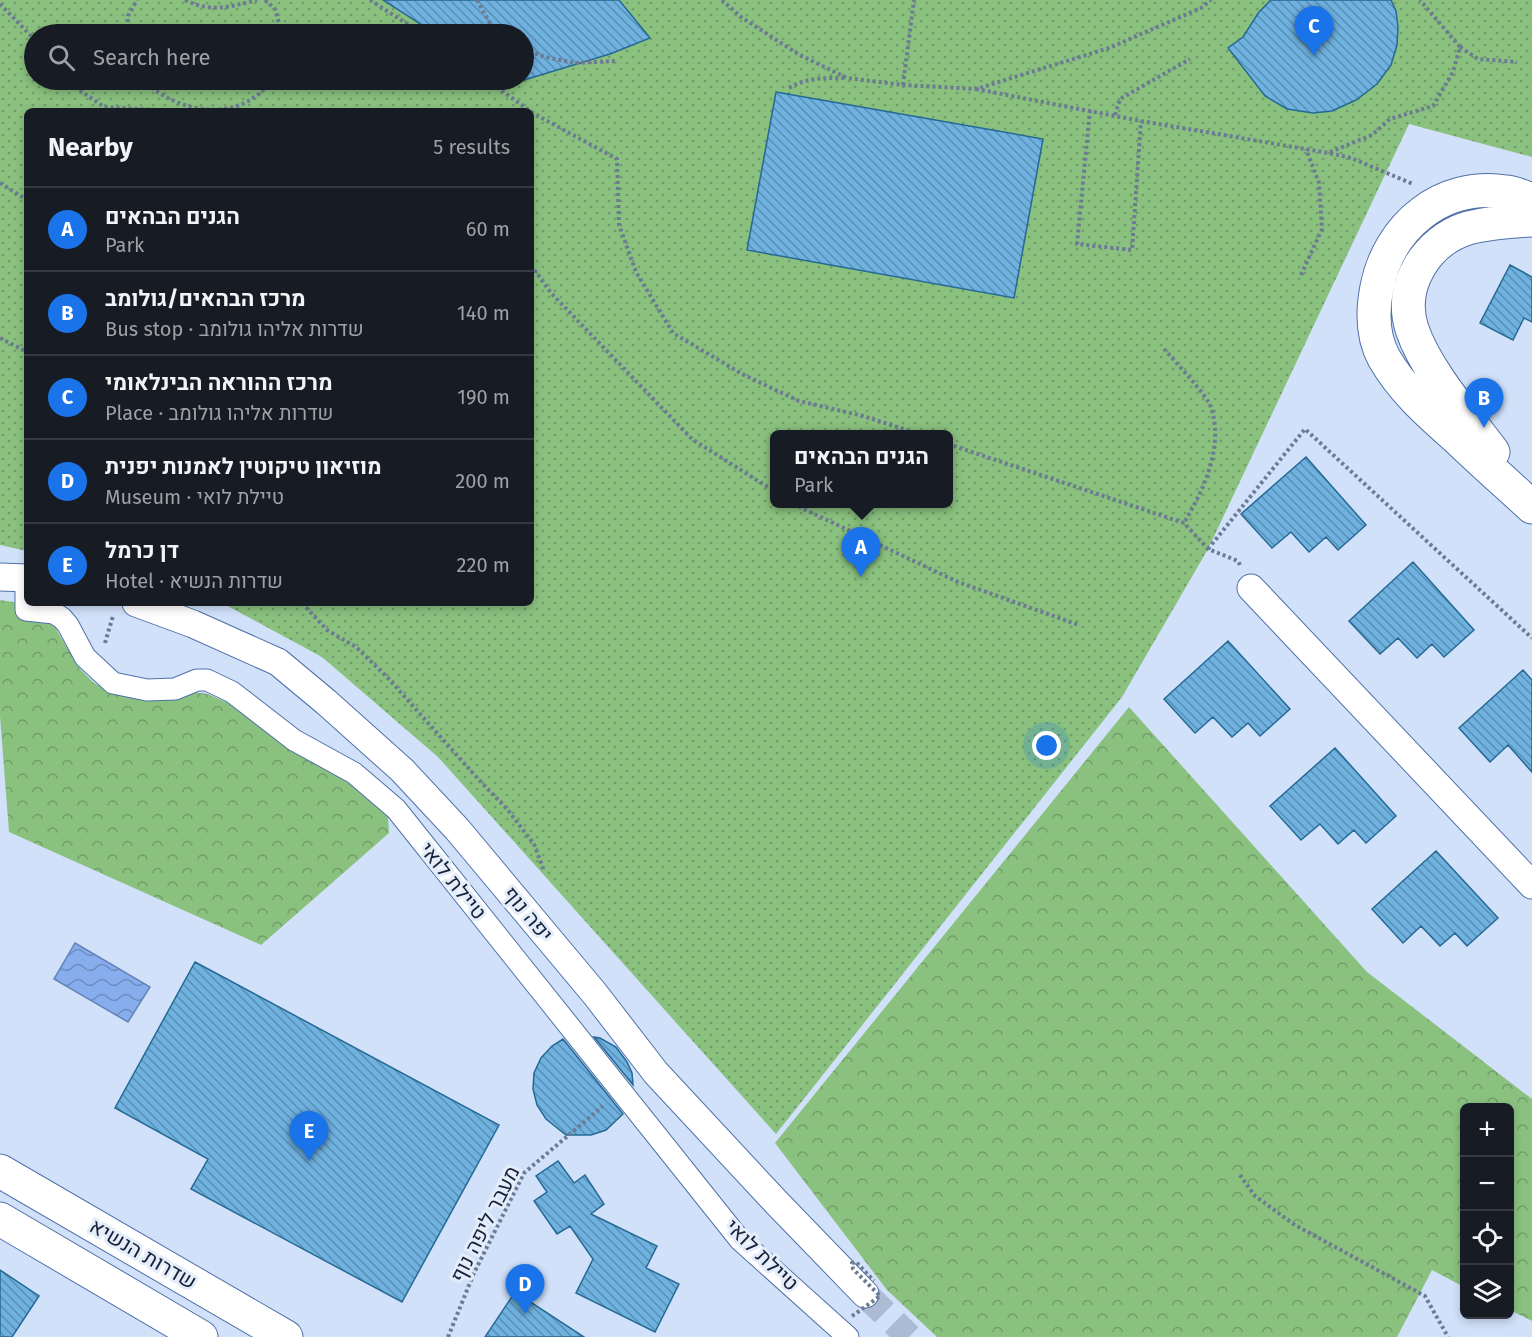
<!DOCTYPE html>
<html lang="en">
<head>
<meta charset="utf-8">
<style>
  body { margin:0; font-family:"Fira Sans",Heebo,sans-serif; background:#242831; color:#f1f3f6 }
  .controls { position:absolute; right:18px; bottom:18px; display:grid; overflow:hidden; border-radius:9px; box-shadow:0 3px 9px #0003 }
  .controls button { width:54px; height:54px; display:grid; place-items:center; padding:0; border:0; border-bottom:2px solid #363941; background:#171b24; color:#f1f3f6; font:30px sans-serif }
  .you { position:absolute; left:1047px; top:746px; width:21px; height:21px; margin:-15px; border:4px solid #fff; border-radius:50%; background:#1a73e8; box-shadow:0 0 0 9px #1a73e833 }
  .badge { display:grid; place-items:center; width:39px; height:39px; border-radius:50%; background:#1a73e8; color:#fff; font-size:20px; font-weight:700 }
  .pin { position:absolute; translate:-50% -50px; filter:drop-shadow(0 2px 3px #0008) }
  .pin::after { content:''; position:absolute; top:32px; width:21px; height:18px; background:inherit; clip-path:polygon(0 0,100% 0,50% 100%) }
  .popup { position:absolute; left:770px; top:430px; width:183px; height:78px; box-sizing:border-box; display:grid; place-content:center; border-radius:9px; background:#171b24; filter:drop-shadow(0 2px 4px #0005); font-size:20px; white-space:nowrap; color:#9ea1a6 }
  .popup b { font-size:22px; color:#f1f3f6 }
  .popup::after { content:''; position:absolute; left:50%; top:100%; margin-left:-12px; border:12px solid transparent; border-top-color:#171b24 }
  .list { margin:0; padding:0; list-style:none }
  h2 { display:flex; justify-content:space-between; align-items:center; height:78px; margin:0; padding:0 24px; font-size:26px }
  h2 small { font-size:20px; font-weight:400; color:#9ea1a6 }
  .list li { display:grid; grid-template-columns:39px 1fr auto; gap:18px; align-items:center; box-sizing:border-box; height:84px; padding:0 24px; border-top:2px solid #363941 }
  .list b { display:block; font-size:22px; white-space:nowrap }
  .list p { margin:0; font-size:20px; white-space:nowrap; color:#9ea1a6 }
  .list em { font-size:20px; font-style:normal; color:#9ea1a6 }
  .icon { flex:none; width:33px; height:33px; fill:none; stroke:currentColor; stroke-width:2; stroke-linecap:round; stroke-linejoin:round }
  .map { position:relative; flex:none; width:1532px; height:1337px; overflow:hidden }
  .search { position:absolute; background:#171b24; box-shadow:0 3px 9px #0003; left:24px; top:24px; width:510px; height:66px; display:flex; align-items:center; gap:15px; box-sizing:border-box; padding:0 21px; border-radius:33px; color:#9ea1a6; font-size:22px }
  .panel { position:absolute; background:#171b24; box-shadow:0 3px 9px #0003; left:24px; top:108px; width:510px; height:498px; border-radius:9px }
  .map>svg:first-child { display:block }
  .forest { fill:url(#forest-crowns) }
  .garden { fill:url(#garden-dots); fill-rule:evenodd }
  .water { fill:url(#water-waves); stroke:#6584b8; stroke-width:1.5 }
  .building { fill:url(#building-back-hatch); stroke:#256994; stroke-width:1.5 }
  .lines { fill:none; stroke-linecap:round; stroke-linejoin:round }
  .minor-tunnel { stroke:#acbbd4; stroke-width:27; stroke-dasharray:27 14; stroke-linecap:butt }
  .pedestrian-casing { stroke:#4f71a8; stroke-width:23 }
  .minor-casing { stroke:#4f71a8; stroke-width:29 }
  .tertiary-casing { stroke:#4f71a8; stroke-width:35 }
  .path { stroke:#6c7b93; stroke-width:4; stroke-dasharray:3 3; stroke-linecap:butt }
  .pedestrian { stroke:#fff; stroke-width:21 }
  .minor { stroke:#fff; stroke-width:27 }
  .tertiary { stroke:#fff; stroke-width:33 }
  .path-bridge { stroke:#6c7b93; stroke-width:4; stroke-dasharray:3 3; stroke-linecap:butt }
  .labels { text-anchor:middle; dominant-baseline:central; stroke-width:6; stroke-linejoin:round; paint-order:stroke }
  .street-label { font-size:21px; fill:#16243b; stroke:#e5edfa }
</style>
</head>
<body>
<div class="map">
<svg width="1532" height="1337" viewBox="0 0 1532 1337">
  <defs>
    <pattern id="forest-crowns" width="20" height="18" patternUnits="userSpaceOnUse" patternTransform="scale(1.5)"><rect width="20" height="18" fill="#8ac17f"/><path d="M2 6a3 3 0 1 1 6 0M12 15a3 3 0 1 1 6 0" fill="none" stroke="#709d69"/></pattern>
    <pattern id="garden-dots" width="8" height="8" patternUnits="userSpaceOnUse" patternTransform="scale(1.5)"><rect width="8" height="8" fill="#8ac17f"/><path d="M2 2h.1M6 6h.1" fill="none" stroke="#709d69" stroke-width="1.8" stroke-linecap="round"/></pattern>
    <pattern id="water-waves" width="16" height="10" patternUnits="userSpaceOnUse" patternTransform="scale(1.5)"><rect width="16" height="10" fill="#87aded"/><path d="M0 5q4-4 8 0t8 0" fill="none" stroke="#6d8dc1"/></pattern>
    <pattern id="building-back-hatch" width="6" height="6" patternUnits="userSpaceOnUse" patternTransform="scale(1.5)"><rect width="6" height="6" fill="#6fb1df"/><path d="M-1 5l2 2M0 0l6 6M5-1l2 2" fill="none" stroke="#5a90b6"/></pattern>
  </defs>
  <rect width="100%" height="100%" fill="#d1e1fa"/>
  <!-- forest -->
  <path class="forest" d="M 0,600 L 32,605 L 50,614 L 57,631 L 80,669 L 94,683 L 117,695 L 137,699 L 168,699 L 191,692 L 208,694 L 228,703 L 322,767 L 357,786 L 388,817 L 389,833 L 261,945 L 9,832 L 0,716 Z
    M 1129,707 L 1367,972 L 1532,1099 L 1532,1321 L 1510,1310 L 1510,1108 L 1464,1108 L 1464,1287 L 1432,1270 L 1397,1337 L 937,1337 L 887,1290 L 775,1143 Z"/>
  <!-- garden -->
  <path class="garden" d="M 0,0 L 1532,0 L 1532,157 L 1409,124 L 1208,549 L 1122,697 L 776,1134 L 438,757 L 322,657 L 222,603 L 531,603 L 531,111 L 27,111 L 27,551 L 0,545 ZM 34,34 L 524,34 L 524,80 L 34,80 ZM 774,434 L 948,434 L 948,504 L 774,504 Z"/>
  <!-- water -->
  <path class="water" d="M 75,943 L 150,987 L 128,1022 L 54,979 Z"/>
  <!-- building -->
  <path class="building" d="M 383,0 L 619,0 L 650,38 L 610,54 L 524,80 L 524,34 L 436,34 Z
    M 1271,0 L 1391,0 L 1396,11 L 1398,27 L 1397,45 L 1391,65 L 1377,84 L 1356,100 L 1332,111 L 1313,113 L 1287,109 L 1265,96 L 1228,48 L 1243,37 L 1259,12 Z
    M 776,92 L 1043,139 L 1014,298 L 747,250 Z
    M 1510,265 L 1532,277 L 1532,322 L 1524,318 L 1513,340 L 1480,323 Z
    M 1306,457 L 1366,525 L 1338,550 L 1326,537 L 1309,552 L 1291,532 L 1272,548 L 1241,514 Z
    M 1413,562 L 1474,630 L 1444,657 L 1432,644 L 1417,658 L 1398,638 L 1380,654 L 1349,621 Z
    M 1228,641 L 1290,709 L 1260,736 L 1248,723 L 1232,737 L 1213,717 L 1195,733 L 1164,699 Z
    M 1523,670 L 1532,680 L 1532,772 L 1508,745 L 1490,762 L 1459,728 Z
    M 1335,748 L 1396,816 L 1366,843 L 1354,830 L 1338,844 L 1320,824 L 1301,840 L 1270,806 Z
    M 1436,851 L 1498,918 L 1467,946 L 1455,933 L 1440,946 L 1421,926 L 1403,943 L 1372,909 Z
    M 195,962 L 499,1125 L 402,1302 L 191,1189 L 208,1159 L 115,1108 Z
    M 594,1037 L 600,1038 L 616,1047 L 627,1062 L 632,1073 L 633,1085 Z
    M 563,1039 L 623,1114 L 606,1130 L 591,1135 L 566,1135 L 546,1119 L 537,1105 L 533,1089 L 534,1073 L 541,1058 L 552,1046 Z
    M 558,1161 L 574,1183 L 585,1175 L 604,1204 L 591,1214 L 657,1246 L 646,1268 L 679,1284 L 655,1332 L 576,1293 L 593,1259 L 570,1226 L 557,1234 L 534,1201 L 547,1192 L 536,1176 Z
    M 0,1270 L 39,1296 L 12,1337 L 0,1337 Z
    M 515,1292 L 584,1337 L 485,1337 Z"/>
  <g class="lines">
    <!-- minor-tunnel -->
    <path class="minor-tunnel" d="M 865,1294 L 909,1337"/>
    <!-- pedestrian casing -->
    <g class="pedestrian-casing">
      <path id="pedestrian" d="M 26,578 L 26,610 L 54,613 L 62,618 L 68,625 L 85,657 L 113,683 L 147,690 L 175,689 L 197,680 L 207,680 L 232,692 L 294,740 L 354,773 L 396,809 L 740,1240 L 848,1337"/>
    </g>
    <!-- minor casing -->
    <g class="minor-casing">
      <path id="minor" d="M 0,577 L 27,578
        M 1251,588 L 1532,885
        M 136,603 L 193,624 L 278,662 L 326,702 L 402,770 L 457,829 L 595,994 L 656,1073 L 776,1202 L 865,1294"/>
    </g>
    <!-- tertiary casing -->
    <g class="tertiary-casing">
      <path id="tertiary" d="M 1532,200 C 1524,197 1515,193 1506,192 C 1442,182 1389,226 1377,287 C 1372,312 1372,336 1384,358 C 1403,391 1430,414 1458,439 C 1482,462 1507,484 1532,507
        M 1493,452 C 1467,417 1426,371 1412,329 C 1398,286 1426,241 1468,228 C 1489,223 1511,221 1532,220
        M 0,1171 L 286,1337
        M 0,1219 L 201,1337"/>
    </g>
    <!-- path -->
    <path class="path" d="M 185,0 C 212,13 229,7 257,0
      M 265,0 L 275,9 L 282,34
      M 370,0 L 423,34
      M 477,0 L 492,27 L 502,34
      M 722,0 L 741,17 L 798,54 L 847,78 L 903,85 L 976,89 L 1109,48 L 1201,8 L 1211,0
      M 0,4 L 34,39
      M 126,34 L 128,16 L 137,0
      M 1460,47 L 1478,59 L 1517,62
      M 524,49 L 545,57 L 575,63 L 615,61
      M 65,80 L 104,107 L 172,111
      M 142,80 C 180,114 238,125 272,80
      M 487,80 L 530,111
      M 903,85 L 914,0
      M 789,88 C 807,77 826,78 847,78
      M 976,89 L 1141,121 L 1329,153 L 1351,158 L 1413,184
      M 1090,110 L 1077,244 L 1132,250 L 1141,121
      M 531,112 L 617,159 L 619,225 L 636,272 L 673,333 L 742,374 L 799,401 L 863,416 L 919,434
      M 1115,115 L 1120,99 L 1190,59
      M 1330,152 L 1372,135 L 1390,119 L 1433,106 L 1453,72 L 1460,47 L 1420,0
      M 0,183 L 27,200
      M 531,265 L 551,293 L 692,439 L 774,491
      M 1301,275 L 1322,229 L 1319,183 L 1306,149
      M 0,338 L 27,352
      M 1164,349 C 1174,360 1208,397 1211,407 C 1224,447 1204,489 1184,523
      M 948,444 L 1184,523 L 1208,549 L 1238,561 L 1240,565
      M 793,504 L 958,582 L 1079,625
      M 1208,549 L 1305,429 L 1532,638
      M 302,603 L 327,630 L 356,647 L 387,677 L 480,781 L 507,809 L 534,844 L 544,871
      M 105,643 L 113,616
      M 1240,1175 L 1255,1196 L 1295,1225 L 1425,1296 L 1448,1337
      M 448,1337 L 474,1273 L 524,1173 L 603,1106"/>
    <!-- pedestrian -->
    <use href="#pedestrian" class="pedestrian"/>
    <!-- minor -->
    <use href="#minor" class="minor"/>
    <!-- tertiary -->
    <use href="#tertiary" class="tertiary"/>
    <!-- path-bridge -->
    <path class="path-bridge" d="M 852,1316 L 880,1296 L 853,1269 L 852,1263 L 856,1262 L 874,1281"/>
  </g>
  <g class="labels">
    <!-- street labels -->
    <g class="street-label">
      <text transform="translate(453 881) rotate(51)">טיילת לואי</text>
      <text transform="translate(528 914) rotate(50)">יפה נוף</text>
      <text transform="translate(485 1224) rotate(-63)">מעבר ליפה נוף</text>
      <text transform="translate(143 1254) rotate(30)">שדרות הנשיא</text>
      <text transform="translate(762 1255) rotate(44)">טיילת לואי</text>
    </g>
  </g>
</svg>
<div class="controls">
<button>+</button>
<button>−</button>
<button><svg class="icon" aria-label="locate" viewBox="0 0 24 24"><circle cx="12" cy="12" r="6"/><path d="M12 2v4M12 18v4M2 12h4M18 12h4"/></svg></button>
<button><svg class="icon" aria-label="layers" viewBox="0 0 24 24"><path d="M12 4l9 5-9 5-9-5zM3 14l9 5 9-5"/></svg></button>
</div>
<div class="you"></div>
<div class="pin badge" style="left:861px;top:577px">A</div>
<div class="popup"><b>הגנים הבהאים</b>Park</div>
<div class="pin badge" style="left:1484px;top:428px">B</div>
<div class="pin badge" style="left:1314px;top:56px">C</div>
<div class="pin badge" style="left:525px;top:1314px">D</div>
<div class="pin badge" style="left:309px;top:1161px">E</div>
<div class="search"><svg class="icon" aria-label="search" viewBox="0 0 24 24"><circle cx="10" cy="10" r="6"/><path d="M15 15l6 6"/></svg>Search here</div>
<section class="panel">
<h2>Nearby<small>5 results</small></h2>
<ul class="list">
<li><span class="badge">A</span><div><b>הגנים הבהאים</b><p>Park</p></div><em>60 m</em></li>
<li><span class="badge">B</span><div><b>מרכז הבהאים/גולומב</b><p>Bus stop · שדרות אליהו גולומב</p></div><em>140 m</em></li>
<li><span class="badge">C</span><div><b>מרכז ההוראה הבינלאומי</b><p>Place · שדרות אליהו גולומב</p></div><em>190 m</em></li>
<li><span class="badge">D</span><div><b>מוזיאון טיקוטין לאמנות יפנית</b><p>Museum · טיילת לואי</p></div><em>200 m</em></li>
<li><span class="badge">E</span><div><b>דן כרמל</b><p>Hotel · שדרות הנשיא</p></div><em>220 m</em></li>
</ul>
</section>
</div>
</body>
</html>
